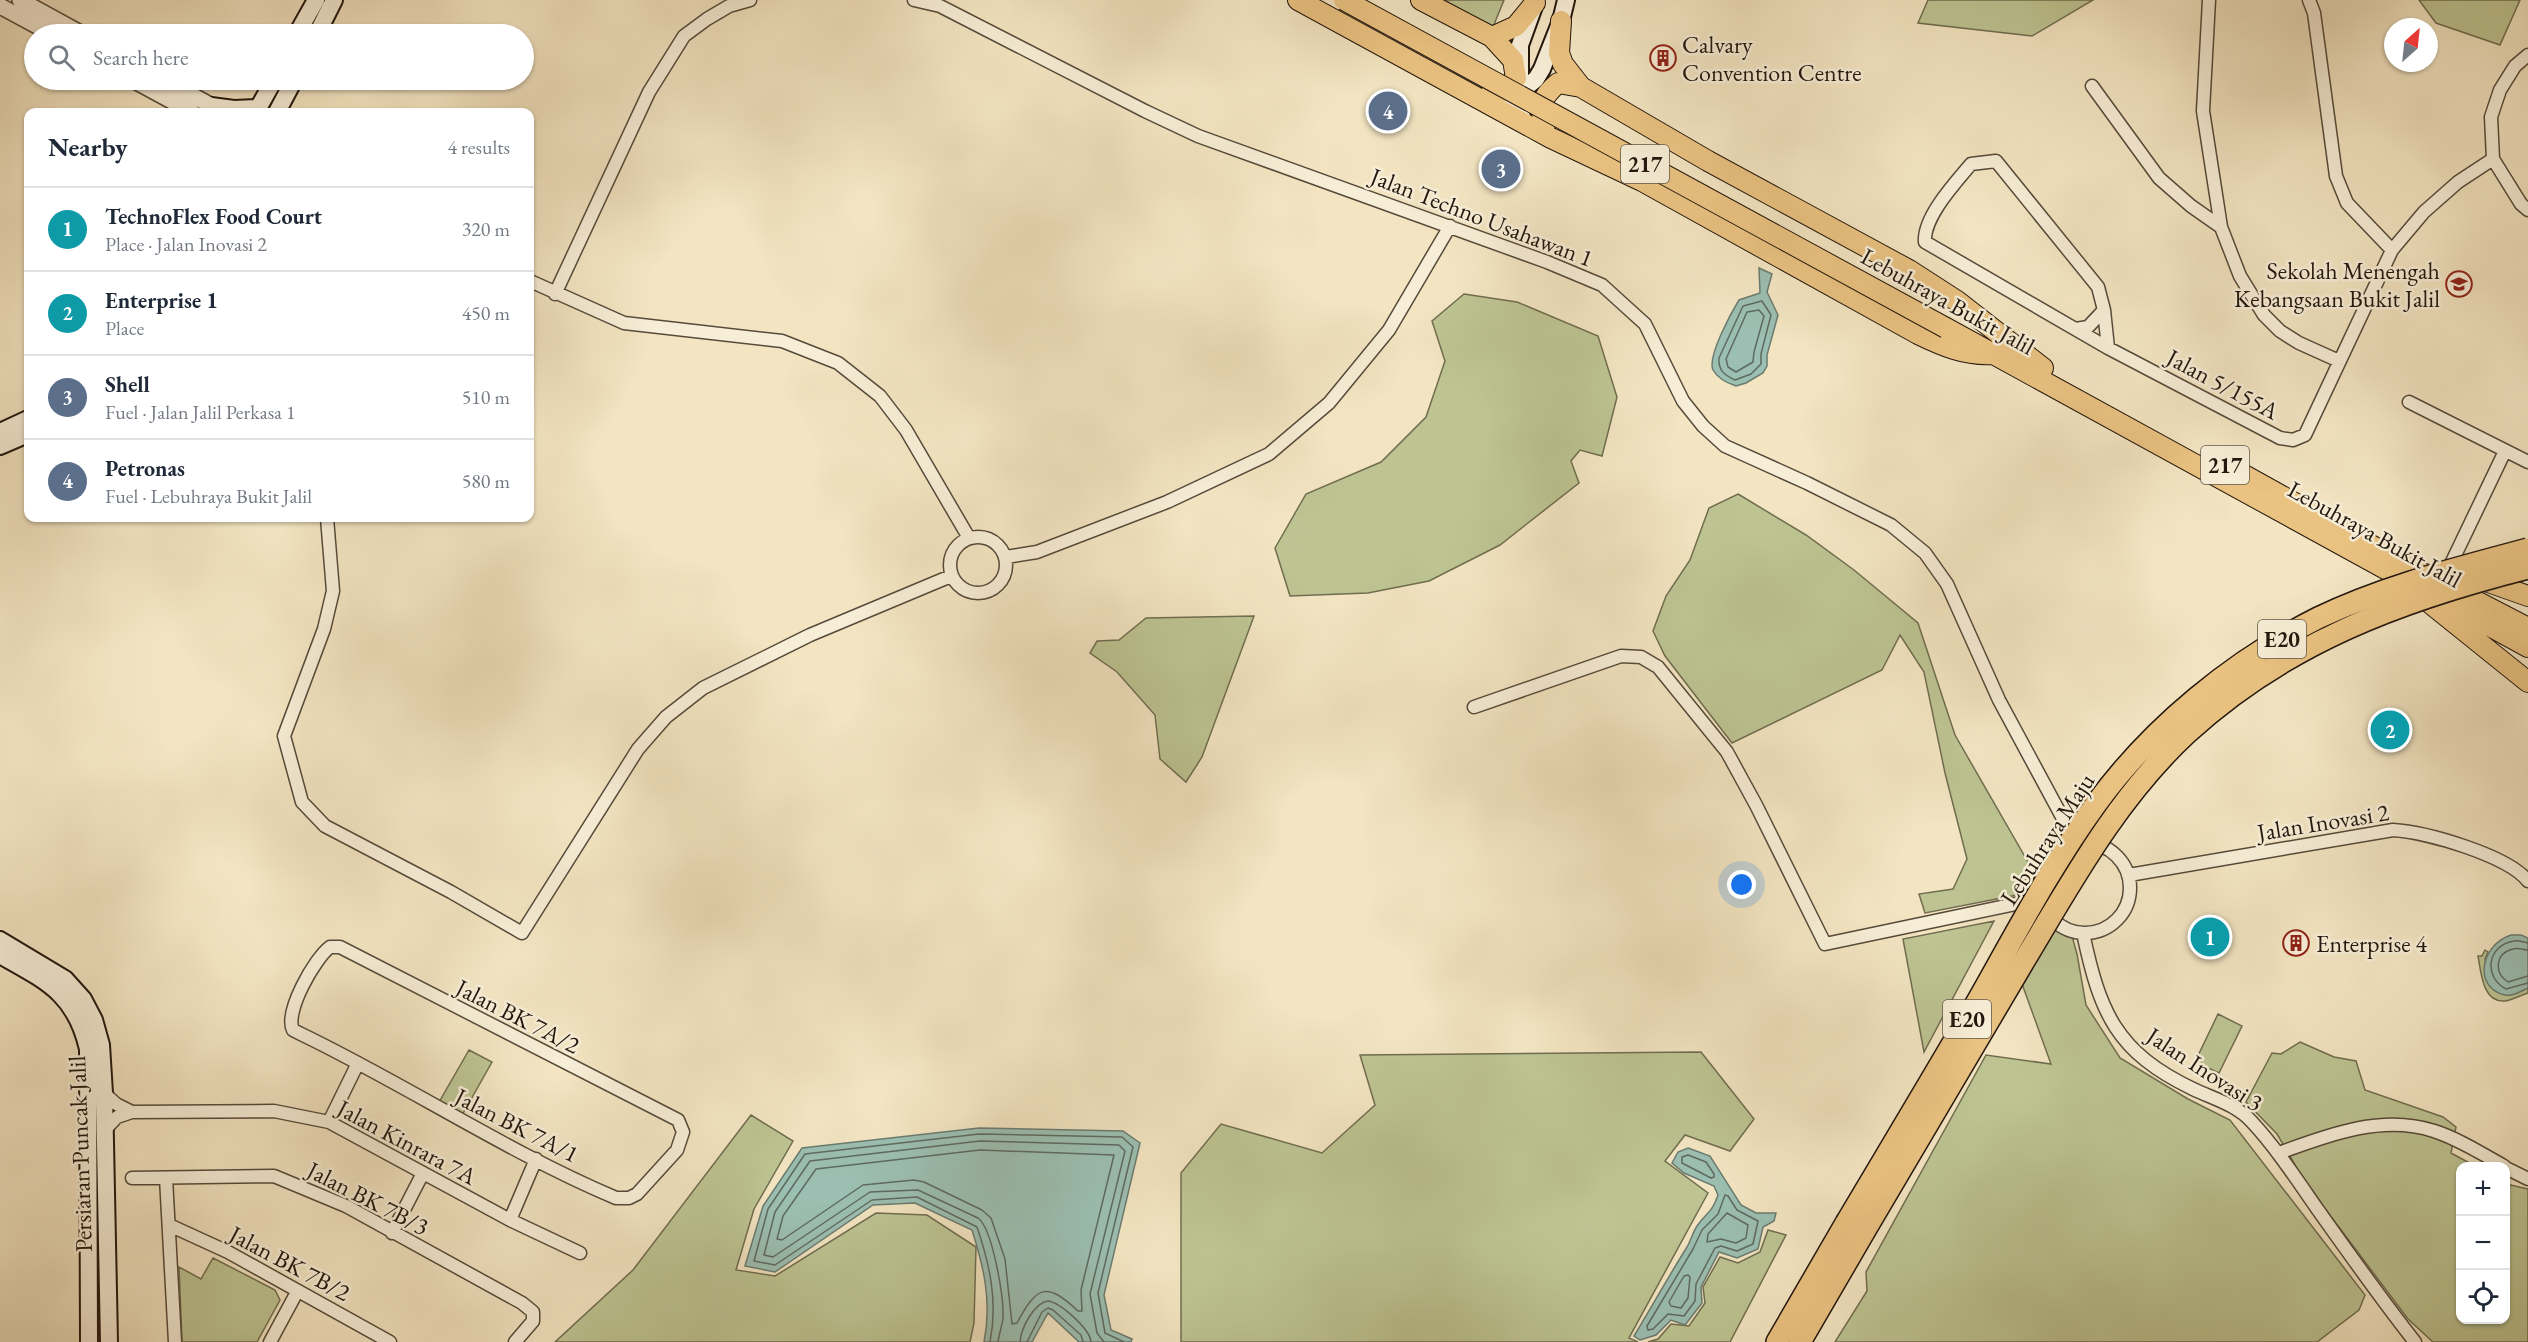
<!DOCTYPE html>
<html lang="en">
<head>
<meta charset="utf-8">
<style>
  body { margin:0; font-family:"EB Garamond",serif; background:#f6f6f7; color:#1f2937 }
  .controls { position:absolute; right:18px; bottom:18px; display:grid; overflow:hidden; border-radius:12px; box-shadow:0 2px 4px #0004 }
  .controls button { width:54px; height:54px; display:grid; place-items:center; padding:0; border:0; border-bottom:2px solid #e0e1e3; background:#fff; color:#1f2937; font:30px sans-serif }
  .compass { position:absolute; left:2384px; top:18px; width:54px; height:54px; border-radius:50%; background:#fff; box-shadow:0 2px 4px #0004; rotate:27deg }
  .you { position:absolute; left:1742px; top:885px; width:21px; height:21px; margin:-15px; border:4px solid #fff; border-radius:50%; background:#1a73e8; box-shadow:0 0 0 9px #1a73e833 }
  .badge { display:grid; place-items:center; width:39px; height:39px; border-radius:50%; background:#8f2418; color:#fff; font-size:20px; font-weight:700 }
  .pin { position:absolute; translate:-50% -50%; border:3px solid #fff; box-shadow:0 2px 6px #0006 }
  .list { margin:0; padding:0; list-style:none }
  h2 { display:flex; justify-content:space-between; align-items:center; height:78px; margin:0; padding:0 24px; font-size:26px }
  h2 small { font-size:20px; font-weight:400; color:#747a83 }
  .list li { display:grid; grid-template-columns:39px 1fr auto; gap:18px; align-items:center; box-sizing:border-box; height:84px; padding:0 24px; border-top:2px solid #e0e1e3 }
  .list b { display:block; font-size:22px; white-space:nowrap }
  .list p { margin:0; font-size:20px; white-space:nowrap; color:#747a83 }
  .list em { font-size:20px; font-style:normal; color:#747a83 }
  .icon { flex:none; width:33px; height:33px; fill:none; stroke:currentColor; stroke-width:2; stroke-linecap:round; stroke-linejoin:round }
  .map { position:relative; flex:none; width:2528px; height:1342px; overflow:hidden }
  .search { position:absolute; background:#fff; box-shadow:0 2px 4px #0004; left:24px; top:24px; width:510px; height:66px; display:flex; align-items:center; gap:15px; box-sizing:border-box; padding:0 21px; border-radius:33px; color:#747a83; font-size:22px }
  .panel { position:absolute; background:#fff; box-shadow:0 2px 4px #0004; left:24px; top:108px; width:510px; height:414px; border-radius:12px }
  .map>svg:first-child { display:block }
  .green { fill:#bdc492; stroke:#706d50; stroke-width:1.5 }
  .water { fill:#9bbfb2; stroke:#6b7b70; stroke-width:1.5 }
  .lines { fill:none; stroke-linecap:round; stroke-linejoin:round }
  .shore { stroke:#5e6a60; stroke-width:1.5 }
  .minor-casing { stroke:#564a3a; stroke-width:15 }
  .tertiary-casing { stroke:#564a3a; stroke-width:18 }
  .secondary-casing { stroke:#22160d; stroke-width:20 }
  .trunk-casing { stroke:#22160d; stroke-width:22 }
  .motorway-casing { stroke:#22160d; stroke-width:24 }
  .minor { stroke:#f7eed7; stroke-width:12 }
  .tertiary { stroke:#f7eed7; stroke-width:15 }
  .secondary { stroke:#f7eed7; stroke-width:16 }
  .trunk { stroke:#eac281; stroke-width:20 }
  .motorway { stroke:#eac281; stroke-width:21 }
  .trunk-bridge-casing { stroke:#22160d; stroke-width:22; stroke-linecap:butt }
  .motorway-bridge-casing { stroke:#22160d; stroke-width:24; stroke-linecap:butt }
  .trunk-bridge { stroke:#eac281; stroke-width:20 }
  .motorway-bridge { stroke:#eac281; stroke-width:21 }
  .labels { text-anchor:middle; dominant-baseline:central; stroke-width:5; stroke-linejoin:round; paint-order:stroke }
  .shield { fill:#f7eed7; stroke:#62574a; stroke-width:1.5 }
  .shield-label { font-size:22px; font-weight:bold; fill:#22160d }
  .poi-label { font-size:24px; fill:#22160d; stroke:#f7eed7; text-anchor:start }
  .street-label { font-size:24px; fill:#22160d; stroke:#f7eed7 }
</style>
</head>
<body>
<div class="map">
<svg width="2528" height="1342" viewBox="0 0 2528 1342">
  <rect width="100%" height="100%" fill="#f3e5c2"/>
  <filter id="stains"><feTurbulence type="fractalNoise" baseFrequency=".00333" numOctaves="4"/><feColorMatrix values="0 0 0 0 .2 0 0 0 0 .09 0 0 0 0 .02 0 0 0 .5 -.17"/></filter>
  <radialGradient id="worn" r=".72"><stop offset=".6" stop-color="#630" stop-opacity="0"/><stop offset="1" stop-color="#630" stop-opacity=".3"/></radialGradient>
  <!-- green -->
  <path class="green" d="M 1444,0 L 1504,0 L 1493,27 Z
    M 1928,0 L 2093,0 L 2032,36 L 1918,23 Z
    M 2419,0 L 2520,0 L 2500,45 L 2436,23 Z
    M 1464,294 L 1517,302 L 1598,336 L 1617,397 L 1602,456 L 1580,450 L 1571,461 L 1579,483 L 1500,545 L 1429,581 L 1368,593 L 1290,596 L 1275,548 L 1306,494 L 1381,462 L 1426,417 L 1445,361 L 1432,321 Z
    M 1738,494 L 1806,535 L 1854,570 L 1918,623 L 1955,735 L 2032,869 L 2017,895 L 1925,913 L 1919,894 L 1953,889 L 1967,859 L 1945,773 L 1924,672 L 1900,635 L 1882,670 L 1732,743 L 1665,656 L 1653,631 L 1666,596 L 1690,560 L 1709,508 Z
    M 1254,616 L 1202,757 L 1186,782 L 1160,759 L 1155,715 L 1117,672 L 1090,653 L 1097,641 L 1119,640 L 1146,618 Z
    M 1994,921 L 1924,1052 L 1903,939 Z
    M 2053,928 L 2072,936 L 2077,954 L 2086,1005 L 2120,1058 L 2188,1099 L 2230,1120 L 2365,1295 L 2359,1310 L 2317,1342 L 1835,1342 L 1867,1291 L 1866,1272 L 1986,1055 L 2051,1064 L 2021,981 Z
    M 2485,950 L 2488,952 L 2485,959 L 2490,985 C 2503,996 2513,995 2528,988 L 2528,993 C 2521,995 2513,1000 2505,1001 C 2482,1003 2481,971 2478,956 L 2482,956 Z
    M 2218,1014 L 2242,1026 L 2219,1073 L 2195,1062 Z
    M 2300,1042 L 2334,1057 L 2356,1061 L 2365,1090 L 2443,1117 L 2456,1127 L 2451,1153 L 2475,1166 L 2460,1166 L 2460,1320 L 2506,1320 L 2506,1184 L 2528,1189 L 2528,1342 L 2433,1342 L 2408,1319 L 2305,1182 L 2277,1134 L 2246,1102 L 2272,1053 L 2281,1054 Z
    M 469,1050 L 492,1062 L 461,1117 L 438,1104 Z
    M 1701,1052 L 1754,1119 L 1730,1151 L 1685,1135 L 1665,1161 L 1708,1193 L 1629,1338 L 1638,1342 L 1181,1342 L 1181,1173 L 1221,1124 L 1322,1153 L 1375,1105 L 1360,1055 Z
    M 751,1115 L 793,1141 L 754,1209 L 736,1270 L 775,1276 L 876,1213 L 927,1215 L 976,1247 L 974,1323 L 970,1342 L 555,1342 L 633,1270 Z
    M 1768,1230 L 1786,1235 L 1730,1342 L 1648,1342 L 1658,1339 L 1671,1324 L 1689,1326 L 1705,1303 L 1703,1287 L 1720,1257 L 1738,1263 L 1760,1252 Z
    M 213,1258 L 275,1290 L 280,1300 L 257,1342 L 182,1342 L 179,1267 L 201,1279 Z"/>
  <!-- water -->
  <path class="water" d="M 1759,268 L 1772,274 L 1767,292 L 1778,315 L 1767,355 L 1767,366 L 1763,373 L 1746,383 L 1736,386 C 1727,383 1718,379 1713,370 C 1707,357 1731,313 1739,300 L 1760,293 Z
    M 2511,935 L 2521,935 L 2528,938 L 2528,988 C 2521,991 2513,997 2505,995 C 2473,988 2480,945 2511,935 Z
    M 979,1128 L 1123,1131 L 1140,1143 L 1104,1295 L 1111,1330 L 1132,1339 L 1131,1342 L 1079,1342 L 1048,1313 L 1032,1342 L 984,1342 C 992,1302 984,1268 972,1230 L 915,1203 L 873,1205 L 775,1272 L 745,1266 L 763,1206 L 802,1148 Z
    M 1688,1148 L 1710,1156 L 1741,1205 L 1756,1213 L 1776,1213 L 1774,1221 L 1763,1227 L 1758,1249 L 1737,1258 L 1719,1252 L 1701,1287 L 1702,1303 L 1685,1325 L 1671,1320 L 1656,1335 L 1640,1340 L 1634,1336 C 1652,1306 1669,1276 1687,1247 C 1691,1240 1693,1232 1697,1226 C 1707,1212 1712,1213 1718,1195 L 1714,1186 L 1684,1173 L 1672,1163 L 1678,1152 Z"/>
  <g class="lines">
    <!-- shore -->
    <path class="shore" d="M 1762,301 L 1771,315 L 1761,354 L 1761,364 L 1751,374 L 1735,380 C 1724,375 1718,370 1719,358 L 1743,306 Z
      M 1759,310 L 1764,316 L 1754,352 L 1753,362 L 1736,372 L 1728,367 L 1726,359 L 1747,312 Z
      M 2528,943 C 2523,942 2519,940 2514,941 C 2487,945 2483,977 2506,989 L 2528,983
      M 2528,950 C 2523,950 2519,947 2513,949 C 2496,953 2493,972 2508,982 L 2528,976
      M 980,1150 L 1114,1155 L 1081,1290 L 1082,1311 L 1078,1311 C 1046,1281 1037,1286 1017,1323 L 1012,1324 L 1005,1259 L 991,1218 L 982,1210 L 924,1182 L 914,1180 L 863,1185 L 782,1240 L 777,1239 L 783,1216 L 816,1169 Z
      M 1688,1155 L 1706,1162 L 1714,1174 L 1714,1177 L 1711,1178 L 1682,1163 L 1682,1157 Z
      M 1725,1195 L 1728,1196 L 1737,1210 L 1758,1221 L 1753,1244 L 1737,1251 L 1721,1246 L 1715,1248 L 1696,1284 L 1695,1301 L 1684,1316 L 1668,1314 L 1653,1329 L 1648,1330 L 1647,1326 L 1693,1249 L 1702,1230 L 1718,1214 Z
      M 1727,1213 L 1748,1225 L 1746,1238 L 1736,1243 L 1721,1239 L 1707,1242 L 1708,1234 Z
      M 1684,1276 L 1688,1275 L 1690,1277 L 1688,1298 L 1681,1308 L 1671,1306 L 1669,1302 Z
      M 990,1342 C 998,1303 990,1265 977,1227 L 917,1197 L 872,1200 L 775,1265 L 754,1261 L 768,1209 L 805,1154 L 979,1134 L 1122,1137 L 1133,1147 L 1098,1293 L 1105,1333 L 1124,1342
      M 998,1342 C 999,1334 1002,1326 1003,1318 C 1004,1299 993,1229 978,1218 L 918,1190 L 870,1192 L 773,1257 L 764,1255 L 775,1212 L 810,1161 L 980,1141 L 1119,1145 L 1125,1151 L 1090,1294 L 1097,1333 L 1104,1342
      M 1020,1342 C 1021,1328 1034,1303 1048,1301 C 1061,1303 1090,1329 1091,1342
      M 1027,1342 L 1042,1312 L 1048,1308 L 1053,1310 L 1081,1335 L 1083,1342"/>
    <!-- minor casing -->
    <g class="minor-casing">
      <path id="minor" d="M 914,0 L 940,6 L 1145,111 L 1198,136 L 1547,262 L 1602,285 L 1645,324 L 1683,401 L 1703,426 L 1725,446 L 1807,483 L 1891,525 L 1925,553 L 1947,584 L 1999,700 L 2075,841
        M 2209,0 L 2203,111 L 2221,227 L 2240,276 L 2264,315 L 2280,331 L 2299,343 L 2339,361
        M 2309,0 L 2314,13 L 2336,176 L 2347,203 L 2392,250
        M 2528,55 L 2515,66 L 2500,90 L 2491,117 L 2493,159 L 2521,204 L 2528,210
        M 2092,86 L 2159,178 L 2191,206 L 2221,227
        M 530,281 L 624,323 L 782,341 L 838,363 L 880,396 L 906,430 L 969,538
        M 555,294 L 649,92 L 684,36 L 707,19 L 729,6 L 750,0
        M 2076,329 L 2088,327 L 2104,310
        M 2108,348 L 2104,310 L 2098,287 L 1996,161 L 1971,164 C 1956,182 1923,217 1925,242 L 2108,348 L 2280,438 L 2293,440 L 2305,435 L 2392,250 L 2424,212 L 2458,182 L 2493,159
        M 2409,402 L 2528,462
        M 327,518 L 333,591 L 324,629 L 284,736 L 302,802 L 325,826 L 451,892 L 522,933 L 638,749 L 666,717 L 703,688 L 810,635 L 951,576
        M950 565a28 28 0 1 1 56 0a28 28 0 1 1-56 0Z
        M 1006,557 L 1037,552 L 1167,502 L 1269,454 L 1329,403 L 1389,330 L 1450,226
        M 2449,568 L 2505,451
        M 1474,707 L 1621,656 L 1641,657 L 1658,667 L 1727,752 L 1756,805 L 1825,944 L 2034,900
        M2040 888a45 45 0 1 1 90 0a45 45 0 1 1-90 0Z
        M 2129,875 L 2393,830 C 2426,832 2507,855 2528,881
        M 2083,933 C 2100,1013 2116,1052 2193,1089 C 2214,1099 2237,1105 2252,1122 C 2277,1149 2297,1180 2318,1210 C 2350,1255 2381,1299 2415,1342
        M 330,947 L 340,947 L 678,1120 L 683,1132 L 677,1150 L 637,1194 L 629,1198 L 616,1198 C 507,1152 407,1085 301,1034 L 293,1030 C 284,1012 315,958 330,947 Z
        M 104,1093 L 116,1104 L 132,1112
        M 329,1122 L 358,1063
        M 104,1131 L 117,1117 L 132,1112 L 274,1111 L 329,1122 L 510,1220 L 580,1253
        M 2279,1153 C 2328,1135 2382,1114 2434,1131 C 2459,1139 2482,1154 2504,1166
        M 2506,1168 L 2528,1179
        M 132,1178 L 274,1176 L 346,1206 L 522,1303 L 533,1312 L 533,1321 L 515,1342
        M 166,1178 L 175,1342
        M 510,1220 L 536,1159
        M 169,1225 L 228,1252 L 390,1342
        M 392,1233 L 423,1173
        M 270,1342 L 297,1292"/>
    </g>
    <!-- tertiary casing -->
    <g class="tertiary-casing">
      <path id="tertiary" d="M 20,0 L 82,34
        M 0,6 L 52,34
        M 133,80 L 192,112
        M 164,80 L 221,111"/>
    </g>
    <!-- secondary casing -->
    <g class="secondary-casing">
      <path id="secondary" d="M 297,34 L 316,0
        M 317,34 L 334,0
        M 1490,104 L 1506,104 L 1536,79 L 1542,69 L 1561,21 L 1566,0
        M 211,106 L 234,109 L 259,108
        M 256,112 L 274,80
        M 277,112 L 294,80
        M 1524,123 L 1520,111 L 1520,45 L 1533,9
        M 0,432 L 28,419
        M 0,446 L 28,434
        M 0,940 L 65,979 L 83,999 L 94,1020 L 101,1045 L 104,1093 L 109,1342
        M 0,955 C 46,981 75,993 88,1049 L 89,1342"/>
    </g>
    <!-- trunk casing -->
    <g class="trunk-casing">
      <path id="trunk" d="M 1298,0 L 1551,138 L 1642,181 L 1918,334 C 1943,346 1965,356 1994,354
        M 1421,0 L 1492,37 L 1513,60 L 1516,78 L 1503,91 L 1491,93
        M 1561,21 L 1559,53 L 1563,64 L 1581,87 L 1708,161 L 1909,270 L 1957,301 L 2043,368
        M 1492,37 L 1516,26 L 1535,3
        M 1545,124 C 1538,104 1543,96 1558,83 L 1581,87
        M 1946,328 L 2528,647
        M 2235,470 L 2405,564 L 2528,628
        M 2477,578 L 2528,596
        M 2431,604 L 2528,682"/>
    </g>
    <!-- motorway casing -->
    <g class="motorway-casing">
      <path id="motorway" d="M 1777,1342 L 1846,1223
        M 1800,1342 L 1864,1232"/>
    </g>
    <!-- minor -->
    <use href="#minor" class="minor"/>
    <!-- tertiary -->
    <use href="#tertiary" class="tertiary"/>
    <!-- secondary -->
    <use href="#secondary" class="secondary"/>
    <!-- trunk -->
    <use href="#trunk" class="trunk"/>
    <!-- motorway -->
    <use href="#motorway" class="motorway"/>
    <!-- trunk-bridge casing -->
    <g class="trunk-bridge-casing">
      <path id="trunk-bridge" d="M 1344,0 L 1946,328"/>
    </g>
    <!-- motorway-bridge casing -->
    <g class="motorway-bridge-casing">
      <path id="motorway-bridge" d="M 1846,1223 C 1890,1149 1934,1076 1977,1002 C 2015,935 2051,866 2096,804 C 2152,727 2233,661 2318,618 C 2384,586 2458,568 2528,549
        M 1864,1232 C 1917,1142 1971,1051 2024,961 C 2072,881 2117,798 2187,733 C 2285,643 2401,600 2528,568"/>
    </g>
    <!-- trunk-bridge -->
    <use href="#trunk-bridge" class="trunk-bridge"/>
    <!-- motorway-bridge -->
    <use href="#motorway-bridge" class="motorway-bridge"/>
  </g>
  <!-- icons -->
  <defs>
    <g id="building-ring" transform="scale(1.35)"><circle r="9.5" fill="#f7eed7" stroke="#8f2418" stroke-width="1.5"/><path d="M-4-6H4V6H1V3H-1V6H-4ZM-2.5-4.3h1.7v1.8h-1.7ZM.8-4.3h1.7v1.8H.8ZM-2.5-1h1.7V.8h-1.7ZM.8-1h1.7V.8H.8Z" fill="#8f2418"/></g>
    <g id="school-ring" transform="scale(1.35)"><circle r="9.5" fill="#f7eed7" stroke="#8f2418" stroke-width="1.5"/><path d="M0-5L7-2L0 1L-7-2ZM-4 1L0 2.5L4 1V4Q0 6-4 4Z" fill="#8f2418"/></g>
  </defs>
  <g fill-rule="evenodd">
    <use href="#building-ring" x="1663" y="58"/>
    <use href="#school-ring" x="2459" y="284"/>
    <use href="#building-ring" x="2296" y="943"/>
  </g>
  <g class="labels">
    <!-- shield labels -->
    <g class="shield">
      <rect x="1621" y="145" width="48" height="38" rx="4.5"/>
      <rect x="2201" y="446" width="48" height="38" rx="4.5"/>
      <rect x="2258" y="620" width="48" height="38" rx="4.5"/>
      <rect x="1943" y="1000" width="48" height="38" rx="4.5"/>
    </g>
    <g class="shield-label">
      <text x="1645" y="164">217</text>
      <text x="2225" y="465">217</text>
      <text x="2282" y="639">E20</text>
      <text x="1967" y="1019">E20</text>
    </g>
    <!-- poi labels -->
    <g class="poi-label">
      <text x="1682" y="44">Calvary<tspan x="1682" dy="28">Convention Centre</tspan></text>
      <text x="2440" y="270" text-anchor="end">Sekolah Menengah<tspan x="2440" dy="28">Kebangsaan Bukit Jalil</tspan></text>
      <text x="2316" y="943">Enterprise 4</text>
    </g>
    <!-- street labels -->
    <g class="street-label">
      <text transform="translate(1482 217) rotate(21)">Jalan Techno Usahawan 1</text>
      <text transform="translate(1948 301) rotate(29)">Lebuhraya Bukit Jalil</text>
      <text transform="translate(2223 384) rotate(28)">Jalan 5/155A</text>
      <text transform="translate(2375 534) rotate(29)">Lebuhraya Bukit Jalil</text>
      <text transform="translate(2323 822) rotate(-9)">Jalan Inovasi 2</text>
      <text transform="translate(2047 839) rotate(-57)">Lebuhraya Maju</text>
      <text transform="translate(518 1016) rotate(27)">Jalan BK 7A/2</text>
      <text transform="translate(2205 1069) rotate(33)">Jalan Inovasi 3</text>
      <text transform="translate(517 1125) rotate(27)">Jalan BK 7A/1</text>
      <text transform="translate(407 1142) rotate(28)">Jalan Kinrara 7A</text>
      <text transform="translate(80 1154) rotate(-92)">Persiaran Puncak Jalil</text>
      <text transform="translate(368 1198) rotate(27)">Jalan BK 7B/3</text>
      <text transform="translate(290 1263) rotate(28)">Jalan BK 7B/2</text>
    </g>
  </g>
  <rect width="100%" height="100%" filter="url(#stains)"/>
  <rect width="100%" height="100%" fill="url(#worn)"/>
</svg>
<div class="controls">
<button>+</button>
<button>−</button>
<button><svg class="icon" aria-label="locate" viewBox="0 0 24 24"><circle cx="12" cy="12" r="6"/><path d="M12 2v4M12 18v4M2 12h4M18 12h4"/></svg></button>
</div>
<svg class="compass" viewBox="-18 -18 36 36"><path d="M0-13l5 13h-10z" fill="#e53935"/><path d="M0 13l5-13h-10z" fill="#747a83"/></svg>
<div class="you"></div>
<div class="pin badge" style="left:2210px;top:937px;background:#0f9aa8">1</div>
<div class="pin badge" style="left:2390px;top:730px;background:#0f9aa8">2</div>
<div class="pin badge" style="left:1501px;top:169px;background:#5c6f8a">3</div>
<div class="pin badge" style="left:1388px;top:111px;background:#5c6f8a">4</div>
<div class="search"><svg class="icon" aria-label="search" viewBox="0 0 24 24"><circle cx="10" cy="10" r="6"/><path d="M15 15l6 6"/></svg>Search here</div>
<section class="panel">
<h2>Nearby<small>4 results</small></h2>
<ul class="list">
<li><span class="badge" style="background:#0f9aa8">1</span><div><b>TechnoFlex Food Court</b><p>Place · Jalan Inovasi 2</p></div><em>320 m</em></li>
<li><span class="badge" style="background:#0f9aa8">2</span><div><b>Enterprise 1</b><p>Place</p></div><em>450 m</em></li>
<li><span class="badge" style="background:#5c6f8a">3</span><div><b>Shell</b><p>Fuel · Jalan Jalil Perkasa 1</p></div><em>510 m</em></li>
<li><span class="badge" style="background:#5c6f8a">4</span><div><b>Petronas</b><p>Fuel · Lebuhraya Bukit Jalil</p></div><em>580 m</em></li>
</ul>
</section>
</div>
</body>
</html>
